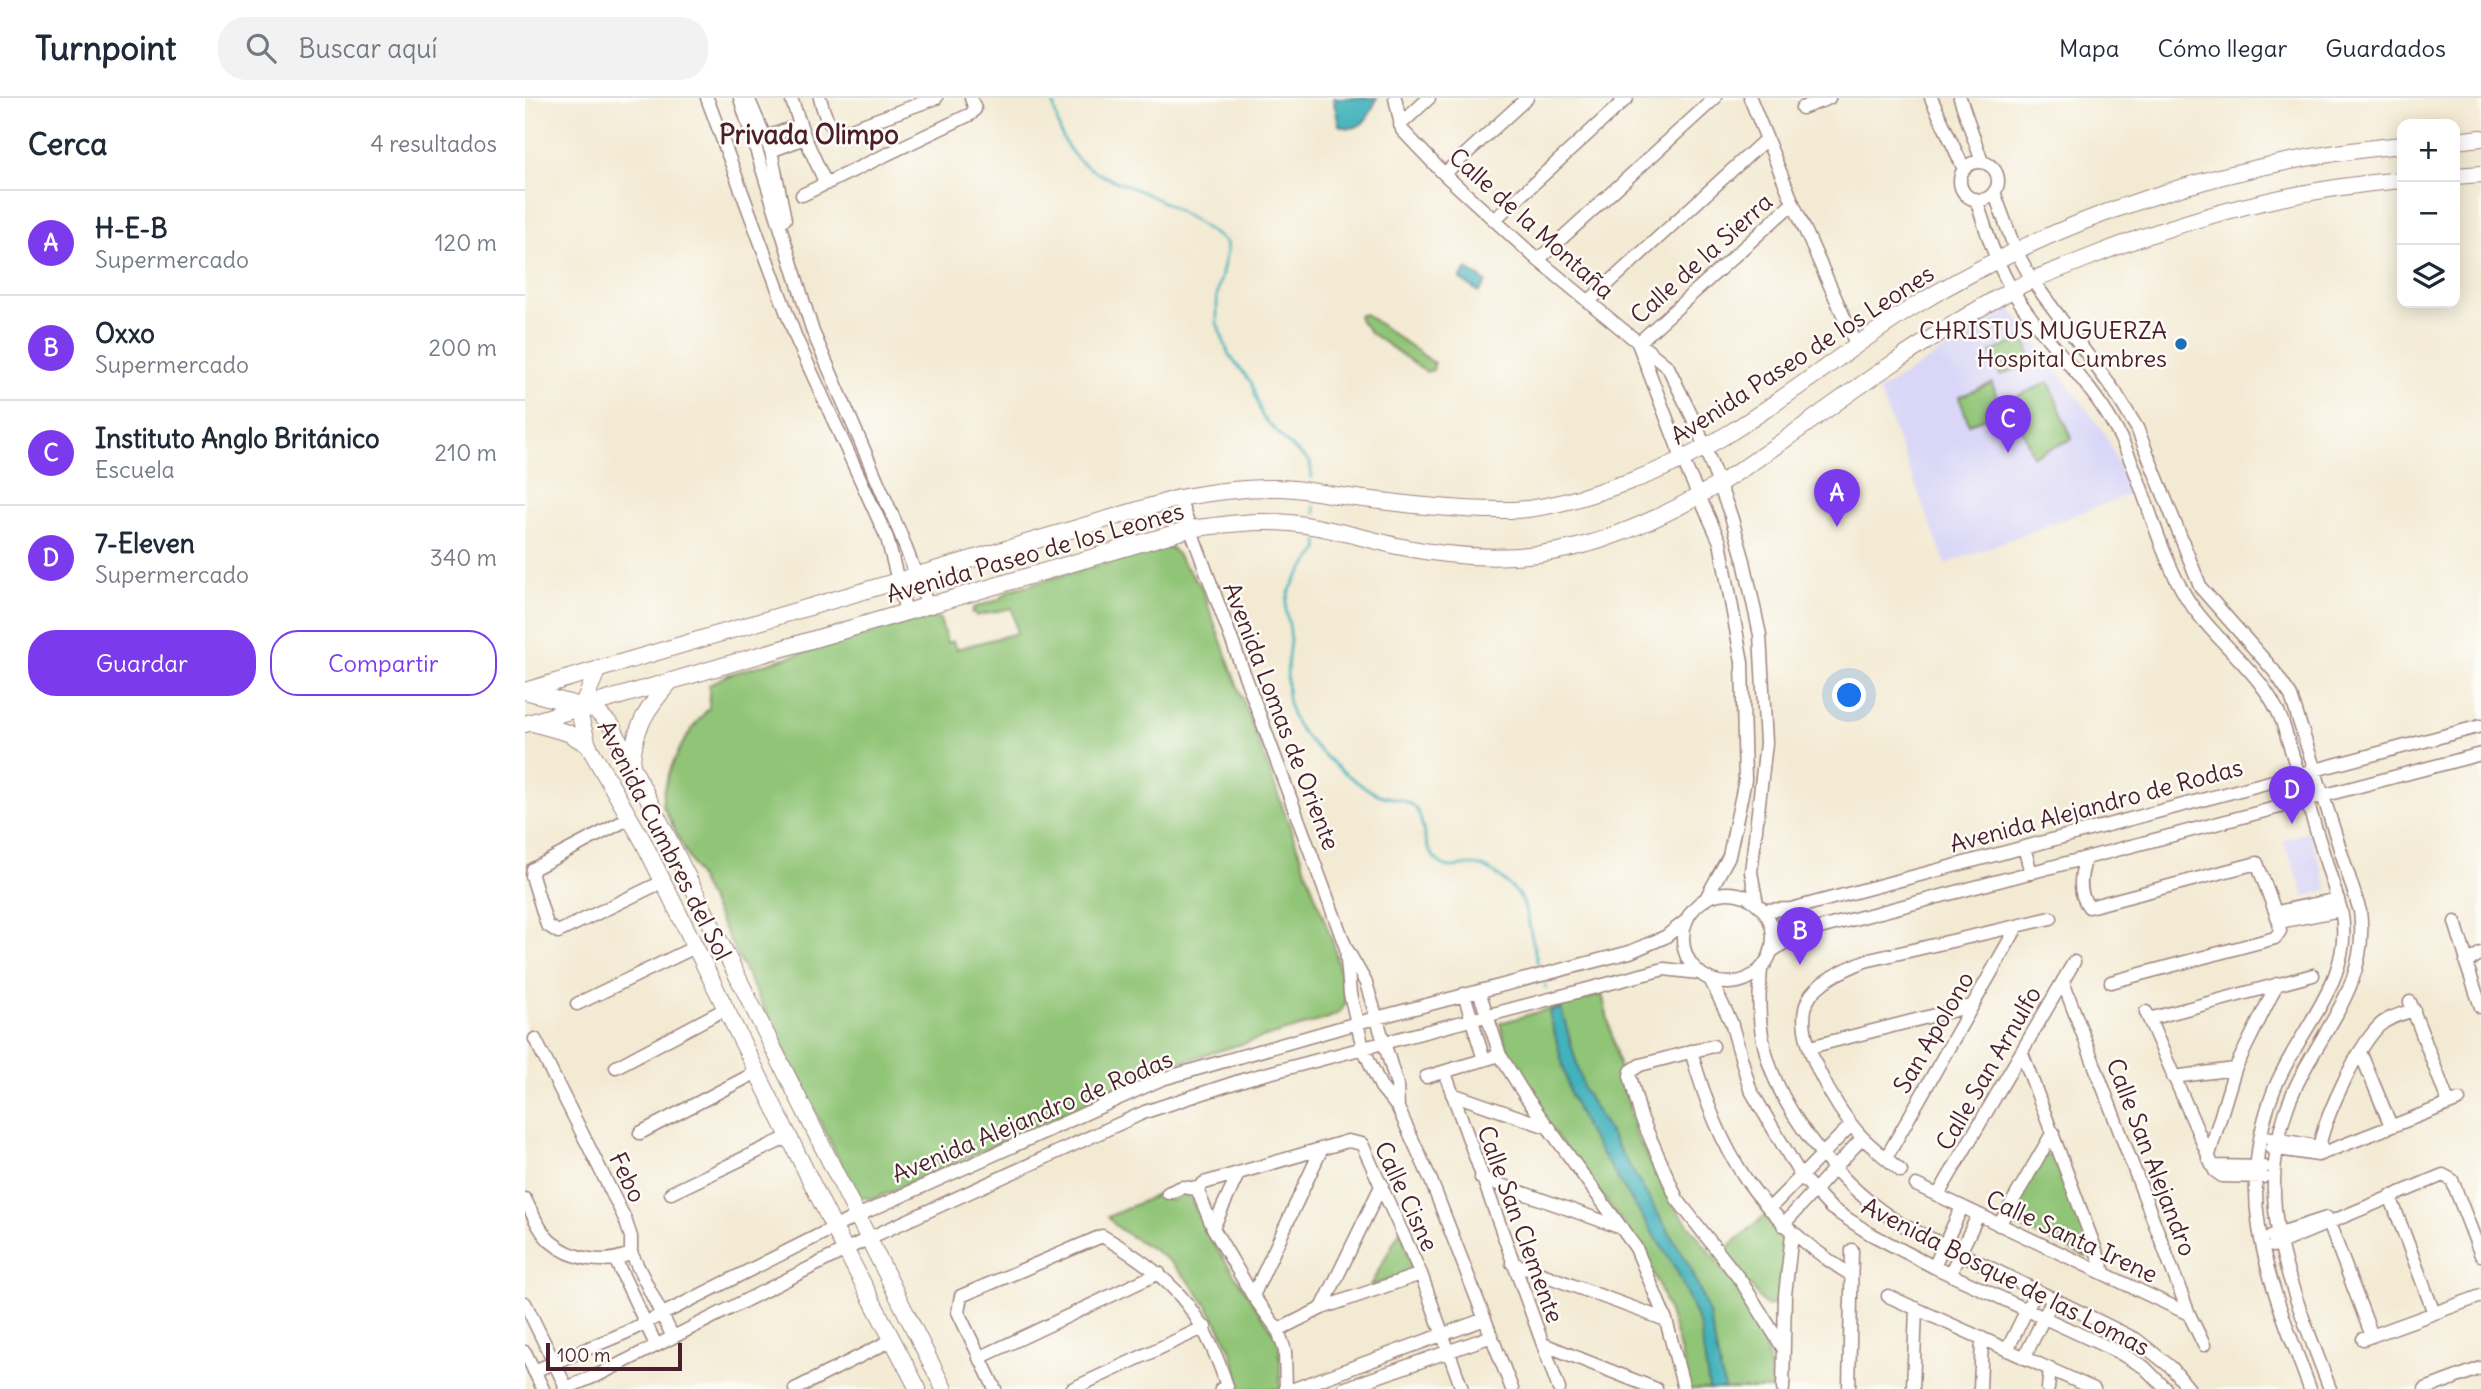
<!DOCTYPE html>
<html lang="es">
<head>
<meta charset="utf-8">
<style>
  body { margin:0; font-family:Delius,sans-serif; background:#f2f2f3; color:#1f2937 }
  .controls { position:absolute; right:21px; top:21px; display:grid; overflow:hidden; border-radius:14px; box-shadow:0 4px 18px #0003 }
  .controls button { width:63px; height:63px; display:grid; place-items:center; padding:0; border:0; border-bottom:2px solid #e0e1e3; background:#fff; color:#1f2937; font:35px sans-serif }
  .scale { position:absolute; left:21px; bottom:18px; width:136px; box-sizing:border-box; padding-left:7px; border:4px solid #4a1f2b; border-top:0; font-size:19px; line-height:24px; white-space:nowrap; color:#4a1f2b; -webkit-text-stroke:5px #fdfcf7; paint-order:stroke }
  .you { position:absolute; left:1325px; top:598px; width:24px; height:24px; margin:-18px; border:5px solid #fff; border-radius:50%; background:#1a73e8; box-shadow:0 0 0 10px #1a73e833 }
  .badge { display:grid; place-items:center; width:46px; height:46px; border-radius:50%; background:#7c3aed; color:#fff; font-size:23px; font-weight:700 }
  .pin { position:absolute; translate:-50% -58px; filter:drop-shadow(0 2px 4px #0008) }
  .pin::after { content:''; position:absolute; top:37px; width:24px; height:21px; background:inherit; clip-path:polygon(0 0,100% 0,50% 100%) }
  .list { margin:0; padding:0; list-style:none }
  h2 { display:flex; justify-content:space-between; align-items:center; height:91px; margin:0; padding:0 28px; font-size:30px }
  h2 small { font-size:23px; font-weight:400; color:#747a83 }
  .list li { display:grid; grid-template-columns:46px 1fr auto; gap:21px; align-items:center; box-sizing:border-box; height:105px; padding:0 28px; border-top:2px solid #e0e1e3 }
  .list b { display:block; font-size:26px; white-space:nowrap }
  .list p { margin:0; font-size:23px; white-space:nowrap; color:#747a83 }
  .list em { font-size:23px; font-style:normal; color:#747a83 }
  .actions { display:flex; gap:14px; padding:21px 28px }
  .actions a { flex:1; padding:16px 0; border:2px solid #7c3aed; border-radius:28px; text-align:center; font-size:24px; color:#7c3aed }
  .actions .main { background:#7c3aed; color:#fff }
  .icon { flex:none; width:38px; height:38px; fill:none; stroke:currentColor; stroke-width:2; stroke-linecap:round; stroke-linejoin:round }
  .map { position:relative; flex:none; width:1956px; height:1291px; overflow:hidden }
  header { display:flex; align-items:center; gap:42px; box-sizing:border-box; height:98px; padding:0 35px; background:#fff; border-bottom:2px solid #e0e1e3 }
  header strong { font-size:33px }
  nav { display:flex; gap:38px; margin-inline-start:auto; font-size:24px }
  .search { width:490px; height:63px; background:#f2f2f3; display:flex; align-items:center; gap:18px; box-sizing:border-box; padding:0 24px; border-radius:28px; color:#747a83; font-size:26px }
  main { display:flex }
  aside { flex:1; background:#fff }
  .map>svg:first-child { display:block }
  .built { fill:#d9d6f7 }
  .green { fill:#90c476; stroke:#6d7250; stroke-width:2 }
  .water { fill:#43b2bc; stroke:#466874; stroke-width:2 }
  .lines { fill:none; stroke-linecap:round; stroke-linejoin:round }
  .stream { stroke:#43b2bc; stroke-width:2.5 }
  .minor-casing { stroke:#9e847f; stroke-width:15 }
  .major-casing { stroke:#9e847f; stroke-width:18 }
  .minor { stroke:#fff; stroke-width:12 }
  .major { stroke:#fff; stroke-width:16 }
  .poi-dot { fill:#1f6fb2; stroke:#fdfcf7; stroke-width:2.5 }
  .labels { text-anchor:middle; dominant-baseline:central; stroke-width:5; stroke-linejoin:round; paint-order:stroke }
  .street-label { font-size:24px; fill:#4a1f2b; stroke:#fdfcf7 }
  .poi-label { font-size:24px; fill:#4a1f2b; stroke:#fdfcf7; text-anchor:end }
  .neighbourhood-label { font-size:26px; font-weight:bold; fill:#4a1f2b; stroke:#fdfcf7 }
</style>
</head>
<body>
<header>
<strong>Turnpoint</strong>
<div class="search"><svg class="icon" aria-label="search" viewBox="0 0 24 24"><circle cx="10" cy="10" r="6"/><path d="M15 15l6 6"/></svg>Buscar aquí</div>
<nav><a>Mapa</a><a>Cómo llegar</a><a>Guardados</a></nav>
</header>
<main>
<aside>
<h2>Cerca<small>4 resultados</small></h2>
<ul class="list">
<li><span class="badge">A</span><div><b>H-E-B</b><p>Supermercado</p></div><em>120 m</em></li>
<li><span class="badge">B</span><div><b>Oxxo</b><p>Supermercado</p></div><em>200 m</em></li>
<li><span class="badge">C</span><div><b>Instituto Anglo Británico</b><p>Escuela</p></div><em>210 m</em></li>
<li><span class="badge">D</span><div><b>7-Eleven</b><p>Supermercado</p></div><em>340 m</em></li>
</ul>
<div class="actions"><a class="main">Guardar</a><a>Compartir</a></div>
</aside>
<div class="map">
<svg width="1956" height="1291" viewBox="0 0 1956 1291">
  <rect width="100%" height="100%" fill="#fdfcf7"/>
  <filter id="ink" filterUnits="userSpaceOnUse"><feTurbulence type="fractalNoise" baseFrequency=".0143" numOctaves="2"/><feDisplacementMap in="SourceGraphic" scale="14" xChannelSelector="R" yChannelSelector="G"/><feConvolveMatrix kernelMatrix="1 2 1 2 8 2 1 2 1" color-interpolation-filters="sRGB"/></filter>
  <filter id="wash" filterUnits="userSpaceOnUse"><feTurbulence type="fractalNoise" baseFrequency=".00686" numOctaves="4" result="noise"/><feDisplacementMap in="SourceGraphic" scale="28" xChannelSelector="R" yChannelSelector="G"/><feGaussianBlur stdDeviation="1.57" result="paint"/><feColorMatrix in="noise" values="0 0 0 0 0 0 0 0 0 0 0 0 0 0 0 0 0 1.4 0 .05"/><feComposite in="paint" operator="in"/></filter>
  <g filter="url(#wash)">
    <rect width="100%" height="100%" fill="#f3ead3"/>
    <!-- built -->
    <path class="built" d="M 1486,210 L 1581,337 L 1605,396 L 1421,466 L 1354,293 Z
      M 1784,733 L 1803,792 L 1780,798 L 1758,742 Z"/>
    <!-- green -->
    <path class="green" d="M 840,216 L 909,265 L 908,272 L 901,274 L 846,235 L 834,221 L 834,217 Z
      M 1499,241 L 1508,264 L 1475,277 L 1466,254 Z
      M 1524,284 L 1547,341 L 1508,358 L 1485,301 Z
      M 1467,285 L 1477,314 L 1444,326 L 1434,299 Z
      M 639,449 L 647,450 L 676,489 L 809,848 L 821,905 L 814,915 L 801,921 L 642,968 L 369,1093 L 347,1101 L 336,1099 L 326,1086 L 137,706 C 141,670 160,636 184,610 L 184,587 L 202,577 L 405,518 L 415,521 L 422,545 L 428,543 L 431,551 L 492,535 L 487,510 L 451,518 L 450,514 L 447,515 L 448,510 L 473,502 L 485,492 Z
      M 1077,896 L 1110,1035 L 1148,1107 L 1221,1200 L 1241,1249 L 1247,1291 L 1164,1291 C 1155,1245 1141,1195 1117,1155 C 1074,1081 991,1010 975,925 Z
      M 1530,1057 L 1567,1155 L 1561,1159 L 1488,1126 L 1484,1119 L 1518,1058 Z
      M 636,1095 L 644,1103 L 659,1097 L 665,1099 L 684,1139 L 755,1244 L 755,1291 L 714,1291 C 712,1246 673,1186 639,1159 C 621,1145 595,1136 583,1119 Z
      M 1243,1115 L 1258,1132 L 1260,1138 L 1259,1188 L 1253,1205 L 1241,1208 L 1199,1153 Z
      M 876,1131 L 887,1171 L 882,1177 L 845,1188 Z"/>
    <!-- water -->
    <path class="water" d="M 808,0 L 852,0 C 845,18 836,37 814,27 Z
      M 942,171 L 961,184 L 954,194 L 935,181 Z
      M 1036,910 L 1059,992 L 1166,1171 L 1184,1216 L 1199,1291 L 1184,1291 L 1175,1228 L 1152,1173 L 1061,1031 L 1045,995 L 1024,914 Z"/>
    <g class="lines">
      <!-- stream -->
      <path class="stream" d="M 528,0 C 536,76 576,73 632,101 C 657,113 678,129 701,144 L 702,153 L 692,198 L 692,225 L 704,257 L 726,284 L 737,318 L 763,346 L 785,364 L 787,380
        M 789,408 L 790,415
        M 793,443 L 794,452 C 781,467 760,490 761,511 C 762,522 767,532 765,543 C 762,565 759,595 767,617 C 776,642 829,685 852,696 C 866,702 881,699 891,711 C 901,724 895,749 914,764 C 926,774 937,766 949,767 C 965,767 983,786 993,796 C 1003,806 1007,848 1013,866
        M 1020,887 L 1021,890"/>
    </g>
  </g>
  <g filter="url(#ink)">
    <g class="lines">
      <!-- minor casing -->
      <g class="minor-casing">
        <path id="minor" d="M 182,0 L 271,240 L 362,440 L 381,514
          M 215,0 L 288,234 L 375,435 L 403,508
          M 223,0 L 246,53 L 260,121
          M 266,0 L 280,40 L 301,86
          M 295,0 C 299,15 302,29 318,34 L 411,0
          M 870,0 L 877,32 L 919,76 L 1013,162 L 1143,269 L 1172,329 L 1206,418 L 1219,463 L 1235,537 L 1241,645 L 1226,774 L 1232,806
          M 1225,0 L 1268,105 L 1332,248
          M 1406,0 L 1439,71
          M 1435,0 L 1457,64
          M 1277,10 L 1304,0
          M 875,27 L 904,0
          M 241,39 L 275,27
          M 246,53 L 280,40
          M1435 83a19 19 0 1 1 38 0a19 19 0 1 1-38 0Z
          M 919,76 L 1002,0
          M 1469,94 L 1490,151 L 1507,182 L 1590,294 L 1612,330 L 1676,490 L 1749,573 L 1766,598 L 1835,813 C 1846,895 1785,941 1761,1013 C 1727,1112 1771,1199 1805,1291
          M 277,97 L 446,16 L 450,11 L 446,0
          M 1451,101 C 1461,132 1470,162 1486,190 C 1515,239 1560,277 1588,326 C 1620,381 1629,448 1663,502 C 1691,545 1738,574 1757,623 L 1816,812 C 1831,881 1772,932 1749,992 C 1706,1103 1747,1188 1785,1291
          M 969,122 L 1102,0
          M 1013,162 L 1190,0
          M 1063,204 L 1241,41
          M 1113,245 L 1158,363 L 1195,444 L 1217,564 L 1220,682 L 1204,758 L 1180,802
          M 1113,245 L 1268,105
          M 654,400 L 821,850 L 841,885 L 872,987 L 873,1010
          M 105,720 L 8,771 L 7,778 L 22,827 L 33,834 L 137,784
          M 1499,749 L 1506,775
          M 1561,760 C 1555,777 1552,795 1564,809 L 1732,765 L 1754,824 L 1755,833 L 1750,840 L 1586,884
          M1158 840a45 45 0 1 1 90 0a45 45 0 1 1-90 0Z
          M 1238,812 L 1266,811 L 1956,628
          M 1752,814 L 1813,801
          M 1754,824 L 1816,812
          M 1930,824 L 1942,863
          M 821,850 L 825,896 L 838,950 L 856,989 L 873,1010 L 905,1080 L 987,1291
          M 1247,853 L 1272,836 L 1956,656
          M 1956,855 L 1941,865 L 1956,909
          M 1236,871 C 1234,897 1233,922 1239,947 C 1254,1015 1318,1092 1378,1127 L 1612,1242 L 1647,1270 L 1664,1291
          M 1186,883 L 1206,924 L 1225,991 L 1276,1078 L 1306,1110 L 1344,1135 L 1409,1169 L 1593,1254 L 1619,1269 L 1641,1291
          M 1538,884 L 1664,1216 L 1679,1247
          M 954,893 L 975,957 L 999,996 L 1111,1150 L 1141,1222 L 1159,1291
          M 939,896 L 959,962
          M 1885,904 L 1924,1006
          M 52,906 L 170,849
          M 1621,914 L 1690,1073 L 1697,1078 L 1738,1079
          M 1624,921 L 1788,877
          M 10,941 L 100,1121 L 106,1139 L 106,1155 L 148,1239
          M 1188,948 L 1115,967 L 1106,973 L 1105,978 L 1116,1019 L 1152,1101 L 1216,1183 L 1258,1250
          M 1285,949 L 1446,908
          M 1166,953 C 1196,1059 1232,1118 1326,1177
          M 1497,955 L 1579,1174
          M 1836,956 L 1866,1028
          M 91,969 L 200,911
          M 920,975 L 1034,1291
          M 901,979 L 975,957
          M 1648,979 L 1710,971
          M 927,996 L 1025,1030
          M 115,1035 L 232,974
          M 1746,1040 L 1794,1049 L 1799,1053
          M 1746,1050 L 1793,1057 L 1934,1002
          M 1793,1057 C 1796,1025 1832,950 1854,928 C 1863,919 1877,916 1889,912
          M 1361,1060 L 1492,829
          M 1683,1060 L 1710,971 L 1752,886
          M 1687,1068 L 1739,1069
          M 1376,1073 C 1363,1061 1347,1050 1335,1037 C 1311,1011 1266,937 1283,902 C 1292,883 1321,871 1340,863 L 1526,820
          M 956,1080 L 1097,1130
          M 1391,1087 L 1664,1216
          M 672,1091 L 679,1085 L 823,1043 L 837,1046 L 896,1176 L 937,1291
          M 672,1091 L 688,1130 L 728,1198 L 753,1232 L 760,1253 L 761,1291
          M 146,1095 L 263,1039
          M 643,1095 L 657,1089 L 672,1091
          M 1413,1097 L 1549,864
          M 1865,1098 L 1909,1215
          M 0,1101 C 7,1115 14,1132 25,1143 C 47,1162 81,1168 106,1155
          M 1244,1111 L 1326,1027
          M 1802,1120 L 1847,1238
          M 1258,1127 L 1337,1040
          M 1474,1127 L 1528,1034
          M 688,1130 L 713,1076
          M 1746,1138 L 1802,1120
          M 1748,1148 L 1918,1077 L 1927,1082 L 1956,1157
          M 91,1163 L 131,1247
          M 987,1165 L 1141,1222
          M 1409,1169 L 1437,1109
          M 1425,1176 L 1453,1117
          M 728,1198 L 796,1052
          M 1363,1198 L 1569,1291
          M 0,1205 L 42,1291
          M 797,1210 L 857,1086
          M 753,1232 L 797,1210 L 896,1176
          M 1838,1241 L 1956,1198
          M 1018,1246 L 1131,1291
          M 1482,1252 L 1511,1193
          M 0,1254 L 18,1291
          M 454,1260 L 634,1175
          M 1499,1260 L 1528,1201
          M 9,1273 L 102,1234 L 332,1118 L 637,981 L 832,925 L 1105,854 L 1140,839 L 1162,822
          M 39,1291 L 75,1276 L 344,1140 L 620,1014 L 721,981 L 1139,871 L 1174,875
          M 270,1291 L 367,1242
          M 470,1291 L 433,1214 L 436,1198 L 577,1138 C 647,1178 677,1211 702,1288 L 696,1291
          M 547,1291 L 680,1229
          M 769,1291 L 960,1221
          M 818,1291 L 967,1238
          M 1258,1291 L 1260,1197 L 1267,1136
          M 1324,1291 L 1327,1152
          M 1388,1291 L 1391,1210
          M 1455,1291 L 1457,1240
          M 1523,1291 L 1525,1270
          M 1900,1291 L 1956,1270"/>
      </g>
      <!-- major casing -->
      <g class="major-casing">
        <path id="major" d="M 1930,43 L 1956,40
          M 1930,78 L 1956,76
          M 73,571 L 54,615 L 63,647 L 118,743 L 309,1130 L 393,1291
          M 0,593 L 654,400 C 687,394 719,389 752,390 C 776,390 800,396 824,399 C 878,406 934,413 988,412 C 1026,411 1067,396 1103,384 C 1209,348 1294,268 1388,209 C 1535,118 1705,63 1877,47
          M 0,593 L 70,612 L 87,628 L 419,1291
          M 8,625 L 43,635 L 63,647
          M 0,626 L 664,431 C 690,428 717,423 743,424 C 787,424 829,438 872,448 C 938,462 1008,464 1073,443 C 1191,404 1264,334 1364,268 C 1404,241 1445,215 1487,192 C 1510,179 1536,171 1560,161 C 1661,120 1768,91 1877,82
          M 107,664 C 109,629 123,609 145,584"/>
      </g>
      <!-- minor -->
      <use href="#minor" class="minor"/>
      <!-- major -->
      <use href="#major" class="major"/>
    </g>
  </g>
  <!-- markers -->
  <circle class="poi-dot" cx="1656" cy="246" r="7"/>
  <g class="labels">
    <!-- street labels -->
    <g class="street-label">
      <text transform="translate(1007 125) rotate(42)">Calle de la Montaña</text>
      <text transform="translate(1176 160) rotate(-42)">Calle de la Sierra</text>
      <text transform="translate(1277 256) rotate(-33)">Avenida Paseo de los Leones</text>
      <text transform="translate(510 454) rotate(-16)">Avenida Paseo de los Leones</text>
      <text transform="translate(757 618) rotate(69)">Avenida Lomas de Oriente</text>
      <text transform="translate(1571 707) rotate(-15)">Avenida Alejandro de Rodas</text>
      <text transform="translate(140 742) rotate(63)">Avenida Cumbres del Sol</text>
      <text transform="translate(1408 934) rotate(-60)">San Apolono</text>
      <text transform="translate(1463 970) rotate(-60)">Calle San Arnulfo</text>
      <text transform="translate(507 1018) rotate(-23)">Avenida Alejandro de Rodas</text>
      <text transform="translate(1627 1059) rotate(69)">Calle San Alejandro</text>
      <text transform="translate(103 1079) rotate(64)">Febo</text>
      <text transform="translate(882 1098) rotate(65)">Calle Cisne</text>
      <text transform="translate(996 1126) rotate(70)">Calle San Clemente</text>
      <text transform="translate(1547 1138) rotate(25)">Calle Santa Irene</text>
      <text transform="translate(1481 1178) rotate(27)">Avenida Bosque de las Lomas</text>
    </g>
    <!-- poi labels -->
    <g class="poi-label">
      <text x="1642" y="232">CHRISTUS MUGUERZA<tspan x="1642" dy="28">Hospital Cumbres</tspan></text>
    </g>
    <!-- neighbourhood labels -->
    <g class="neighbourhood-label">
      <text x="284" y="36">Privada Olimpo</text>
    </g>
  </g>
</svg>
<div class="controls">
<button>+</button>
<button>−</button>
<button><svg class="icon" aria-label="layers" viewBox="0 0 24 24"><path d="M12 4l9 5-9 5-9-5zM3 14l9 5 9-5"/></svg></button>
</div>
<div class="scale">100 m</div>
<div class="you"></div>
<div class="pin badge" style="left:1312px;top:429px">A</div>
<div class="pin badge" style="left:1275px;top:867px">B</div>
<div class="pin badge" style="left:1483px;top:355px">C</div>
<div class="pin badge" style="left:1767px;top:726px">D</div>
</div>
</main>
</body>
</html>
